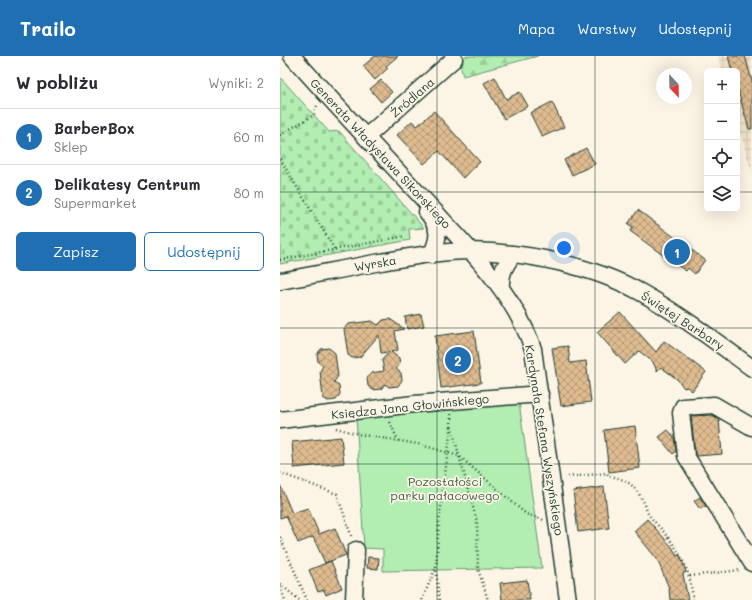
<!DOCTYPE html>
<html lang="pl">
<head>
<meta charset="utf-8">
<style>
  body { margin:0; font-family:Mali,sans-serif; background:#f2f2f3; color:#2b2b33 }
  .controls { position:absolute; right:12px; top:12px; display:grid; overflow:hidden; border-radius:6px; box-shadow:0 4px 16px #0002 }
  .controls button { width:36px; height:36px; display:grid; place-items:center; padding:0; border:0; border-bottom:1px solid #e1e1e2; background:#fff; color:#2b2b33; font:20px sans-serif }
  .compass { position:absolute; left:376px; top:12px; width:36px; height:36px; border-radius:50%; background:#fff; box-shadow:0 4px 16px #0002; rotate:158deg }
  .you { position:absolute; left:284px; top:192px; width:14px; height:14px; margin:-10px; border:3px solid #fff; border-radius:50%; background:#1a73e8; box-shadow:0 0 0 6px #1a73e833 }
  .badge { display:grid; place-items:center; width:26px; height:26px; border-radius:50%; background:#1f6fb2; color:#fff; font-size:13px; font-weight:700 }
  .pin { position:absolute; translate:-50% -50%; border:2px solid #fff; box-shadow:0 1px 4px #0006 }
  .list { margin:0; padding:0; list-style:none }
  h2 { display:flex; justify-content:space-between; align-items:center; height:52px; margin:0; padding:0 16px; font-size:17px }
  h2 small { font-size:13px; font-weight:400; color:#7c7c81 }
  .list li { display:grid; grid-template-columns:26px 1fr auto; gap:12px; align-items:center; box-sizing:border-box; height:56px; padding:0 16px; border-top:1px solid #e1e1e2 }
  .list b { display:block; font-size:15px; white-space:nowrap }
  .list p { margin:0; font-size:13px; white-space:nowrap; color:#7c7c81 }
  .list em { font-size:13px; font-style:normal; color:#7c7c81 }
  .actions { display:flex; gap:8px; padding:12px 16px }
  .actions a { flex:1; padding:9px 0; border:1px solid #1f6fb2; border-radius:6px; text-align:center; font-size:14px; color:#1f6fb2 }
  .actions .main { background:#1f6fb2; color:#fff }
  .icon { flex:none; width:22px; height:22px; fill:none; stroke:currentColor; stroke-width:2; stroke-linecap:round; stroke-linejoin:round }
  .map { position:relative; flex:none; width:472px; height:544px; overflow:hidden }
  header { display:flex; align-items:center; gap:24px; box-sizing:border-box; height:56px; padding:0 20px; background:#1f6fb2; color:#fff }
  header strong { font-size:19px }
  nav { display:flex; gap:22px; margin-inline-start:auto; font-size:14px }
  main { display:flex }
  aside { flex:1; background:#fff }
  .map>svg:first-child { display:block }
  .industrial { fill:url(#industrial-grid) }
  .forest { fill:url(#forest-firs); stroke:#689572 }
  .cemetery { fill:url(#cemetery-stones); stroke:#689572 }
  .park { fill:#b2edb1; stroke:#689572 }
  .building { fill:url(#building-cross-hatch); stroke:#1f3d34 }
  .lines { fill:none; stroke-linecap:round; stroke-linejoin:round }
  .minor-casing { stroke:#1f3d34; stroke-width:19 }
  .path { stroke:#1f3d34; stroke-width:2.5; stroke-dasharray:1 3; stroke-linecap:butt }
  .minor { stroke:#fcf5e5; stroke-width:16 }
  .grid { fill:none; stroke:#1f3d34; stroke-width:1; stroke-opacity:0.55 }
  .labels { text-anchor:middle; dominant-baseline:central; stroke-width:3.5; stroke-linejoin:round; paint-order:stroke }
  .street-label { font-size:12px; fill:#1f3d34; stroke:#fcf5e5 }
  .park-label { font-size:12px; fill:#3c604d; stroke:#fcf5e5 }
</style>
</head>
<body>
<header>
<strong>Trailo</strong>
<nav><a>Mapa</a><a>Warstwy</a><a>Udostępnij</a></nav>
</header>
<main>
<aside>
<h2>W pobliżu<small>Wyniki: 2</small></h2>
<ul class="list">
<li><span class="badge">1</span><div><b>BarberBox</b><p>Sklep</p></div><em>60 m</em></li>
<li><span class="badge">2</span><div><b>Delikatesy Centrum</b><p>Supermarket</p></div><em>80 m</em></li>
</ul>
<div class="actions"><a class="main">Zapisz</a><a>Udostępnij</a></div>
</aside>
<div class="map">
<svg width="472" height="544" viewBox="0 0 472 544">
  <defs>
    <pattern id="industrial-grid" width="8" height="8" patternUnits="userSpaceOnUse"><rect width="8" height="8" fill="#f3e4cc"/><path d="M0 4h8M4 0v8" fill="none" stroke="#d0c4b0"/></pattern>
    <pattern id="forest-firs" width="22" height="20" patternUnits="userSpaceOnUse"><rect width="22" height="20" fill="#b2edb1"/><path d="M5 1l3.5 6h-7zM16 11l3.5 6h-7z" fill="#9c9"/></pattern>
    <pattern id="cemetery-stones" width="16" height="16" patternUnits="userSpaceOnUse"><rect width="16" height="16" fill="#b2edb1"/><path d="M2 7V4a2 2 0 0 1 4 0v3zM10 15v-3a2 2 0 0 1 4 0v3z" fill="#9c9"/></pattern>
    <pattern id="building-cross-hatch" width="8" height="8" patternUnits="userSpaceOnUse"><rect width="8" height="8" fill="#dfbb90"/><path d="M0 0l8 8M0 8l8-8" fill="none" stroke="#b49976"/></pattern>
  </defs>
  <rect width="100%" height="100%" fill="#fcf5e5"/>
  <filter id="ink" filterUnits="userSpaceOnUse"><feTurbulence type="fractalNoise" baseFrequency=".025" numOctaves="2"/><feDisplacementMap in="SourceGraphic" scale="8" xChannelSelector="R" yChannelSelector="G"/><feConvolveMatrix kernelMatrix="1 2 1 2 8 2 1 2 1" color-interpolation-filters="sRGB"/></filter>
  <g filter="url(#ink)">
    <!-- industrial -->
    <path class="industrial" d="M 438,0 L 472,0 L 472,117 L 457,66 L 457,15 L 442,15 Z"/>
    <!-- forest -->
    <path class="forest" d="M 178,0 L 258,0 L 183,20 Z"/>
    <!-- cemetery -->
    <path class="cemetery" d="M 0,21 L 49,76 L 59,75 L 144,172 L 129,173 L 130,184 L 0,208 Z"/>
    <!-- park -->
    <path class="park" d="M 239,346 L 262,512 L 103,515 L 103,493 L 84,492 L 76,360 Z"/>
    <!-- building -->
    <path class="building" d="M 95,0 L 118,0 L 106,10 L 108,12 L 95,24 L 83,10 Z
      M 448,0 L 465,0 L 472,25 L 472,73 L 469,73 L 457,31 L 457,15 L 452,15 Z
      M 215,21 L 226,43 L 240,36 L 248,50 L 224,63 L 204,27 Z
      M 101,24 L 112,36 L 101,46 L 90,33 Z
      M 272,46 L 284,71 L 262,81 L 250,57 Z
      M 154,55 L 200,106 L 183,122 L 159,95 L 144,108 L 117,79 L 132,65 L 137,70 Z
      M 306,92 L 315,108 L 292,119 L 284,104 Z
      M 358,154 L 425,204 L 415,218 L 408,212 L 406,215 L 391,205 L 350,175 L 353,171 L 348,168 Z
      M 340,256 L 376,296 L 384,285 L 426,316 L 412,335 L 407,331 L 404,332 L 398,324 L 381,311 L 377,315 L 373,306 L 359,295 L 345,308 L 317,276 Z
      M 141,258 L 144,270 L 127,273 L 125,261 Z
      M 110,263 L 124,273 L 115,275 L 118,294 L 111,296 L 119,302 L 120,308 L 116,313 L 121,317 L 122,324 L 118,330 L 109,331 L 105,328 L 101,333 L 93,334 L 88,330 L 87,322 L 91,317 L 104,315 L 102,304 L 109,296 L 101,297 L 99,279 L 80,301 L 72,302 L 68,299 L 64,273 L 68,268 L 92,265 L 98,269 L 103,264 Z
      M 194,275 L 201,327 L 161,332 L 155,280 Z
      M 288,290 L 290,307 L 306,305 L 311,346 L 281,350 L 272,292 Z
      M 49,292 L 55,297 L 58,320 L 54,326 L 59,330 L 60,338 L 56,344 L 48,345 L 43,342 L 40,315 L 43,310 L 38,306 L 37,298 L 41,293 Z
      M 432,359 L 439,363 L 442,398 L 417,400 L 415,397 L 411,360 Z
      M 355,370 L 360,412 L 329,416 L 324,374 Z
      M 388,374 L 394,381 L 396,395 L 393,398 L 379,381 Z
      M 61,381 L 64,407 L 14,412 L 12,386 Z
      M 0,429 L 12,457 L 28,452 L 39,478 L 55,472 L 66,499 L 45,507 L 33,481 L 18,487 L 6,460 L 0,462 Z
      M 324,431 L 329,472 L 298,476 L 293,435 Z
      M 420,441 L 426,450 L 420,453 L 414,445 Z
      M 367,463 L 392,491 L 397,500 L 400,499 L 406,516 L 403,518 L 408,544 L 390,544 L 389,532 L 377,503 L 354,475 Z
      M 88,501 L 99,502 L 98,513 L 87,512 Z
      M 51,505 L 62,532 L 46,539 L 44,534 L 38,536 L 29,514 Z
      M 247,524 L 250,544 L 222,544 L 220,527 Z"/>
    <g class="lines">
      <!-- minor casing -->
      <g class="minor-casing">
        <path id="minor" d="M 12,0 C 55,49 101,97 145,145 C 185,189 234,235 253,293 L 288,544
          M 86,81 L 174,3 L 173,0
          M 147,156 C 160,171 160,182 151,199
          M 0,225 C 34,219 67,212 101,206 C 130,201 161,195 191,195 C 246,196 314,210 362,237 C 401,259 436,286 472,312
          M 221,232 C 220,217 225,210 233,198
          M 0,364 L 134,348 L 260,338
          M 472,371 L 434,349 L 403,351 L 401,357 L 406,400 L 472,507
          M 74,544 L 76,494"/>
      </g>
      <!-- path -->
      <path class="path" d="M 0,79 L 34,59 L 37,50
        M 0,103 L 55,194
        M 0,204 L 125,180
        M 171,358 L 171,369 L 197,466 L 198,513 L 208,544
        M 110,366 L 118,385
        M 56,372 L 78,378 L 138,388 L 179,400 L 246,458 L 264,464
        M 0,417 L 57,438 L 72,482
        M 288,421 L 327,417 L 328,420 C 345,422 355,429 363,445 C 366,449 366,455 369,459 C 374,466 382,473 387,480 C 403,500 411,519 413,544
        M 0,481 L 27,544
        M 156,511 L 159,544
        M 410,520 L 461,514
        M 0,528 L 19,544
        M 0,531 L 5,544
        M 142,544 L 156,511 L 159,466 L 171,371"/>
      <!-- minor -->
      <use href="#minor" class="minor"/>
    </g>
  </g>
  <!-- grid -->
  <path class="grid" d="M 157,0 L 157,544M 315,0 L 315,544M 0,136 L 427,136M 457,136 L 472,136M 0,272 L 472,272M 0,408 L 472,408"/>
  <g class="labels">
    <!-- street labels -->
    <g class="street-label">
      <text transform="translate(132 41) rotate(-41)">Źródlana</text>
      <text transform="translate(101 97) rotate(47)">Generała Władysława Sikorskiego</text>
      <text transform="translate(95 207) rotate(-10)">Wyrska</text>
      <text transform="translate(403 264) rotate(33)">Świętej Barbary</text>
      <text transform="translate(130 350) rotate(-6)">Księdza Jana Głowińskiego</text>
      <text transform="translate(265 384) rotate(81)">Kardynała Stefana Wyszyńskiego</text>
    </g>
    <!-- park labels -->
    <g class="park-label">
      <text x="165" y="425">Pozostałości<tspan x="165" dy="14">parku pałacowego</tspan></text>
    </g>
  </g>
</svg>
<div class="controls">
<button>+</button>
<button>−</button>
<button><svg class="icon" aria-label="locate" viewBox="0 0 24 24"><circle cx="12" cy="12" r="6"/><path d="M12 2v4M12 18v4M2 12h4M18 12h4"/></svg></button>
<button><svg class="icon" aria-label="layers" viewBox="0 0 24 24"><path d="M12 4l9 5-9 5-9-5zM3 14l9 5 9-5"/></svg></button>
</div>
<svg class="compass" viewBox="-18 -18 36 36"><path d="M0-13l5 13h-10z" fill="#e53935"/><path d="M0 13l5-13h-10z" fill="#7c7c81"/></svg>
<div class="you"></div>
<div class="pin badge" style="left:397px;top:196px">1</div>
<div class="pin badge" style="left:178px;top:304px">2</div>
</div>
</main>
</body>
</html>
